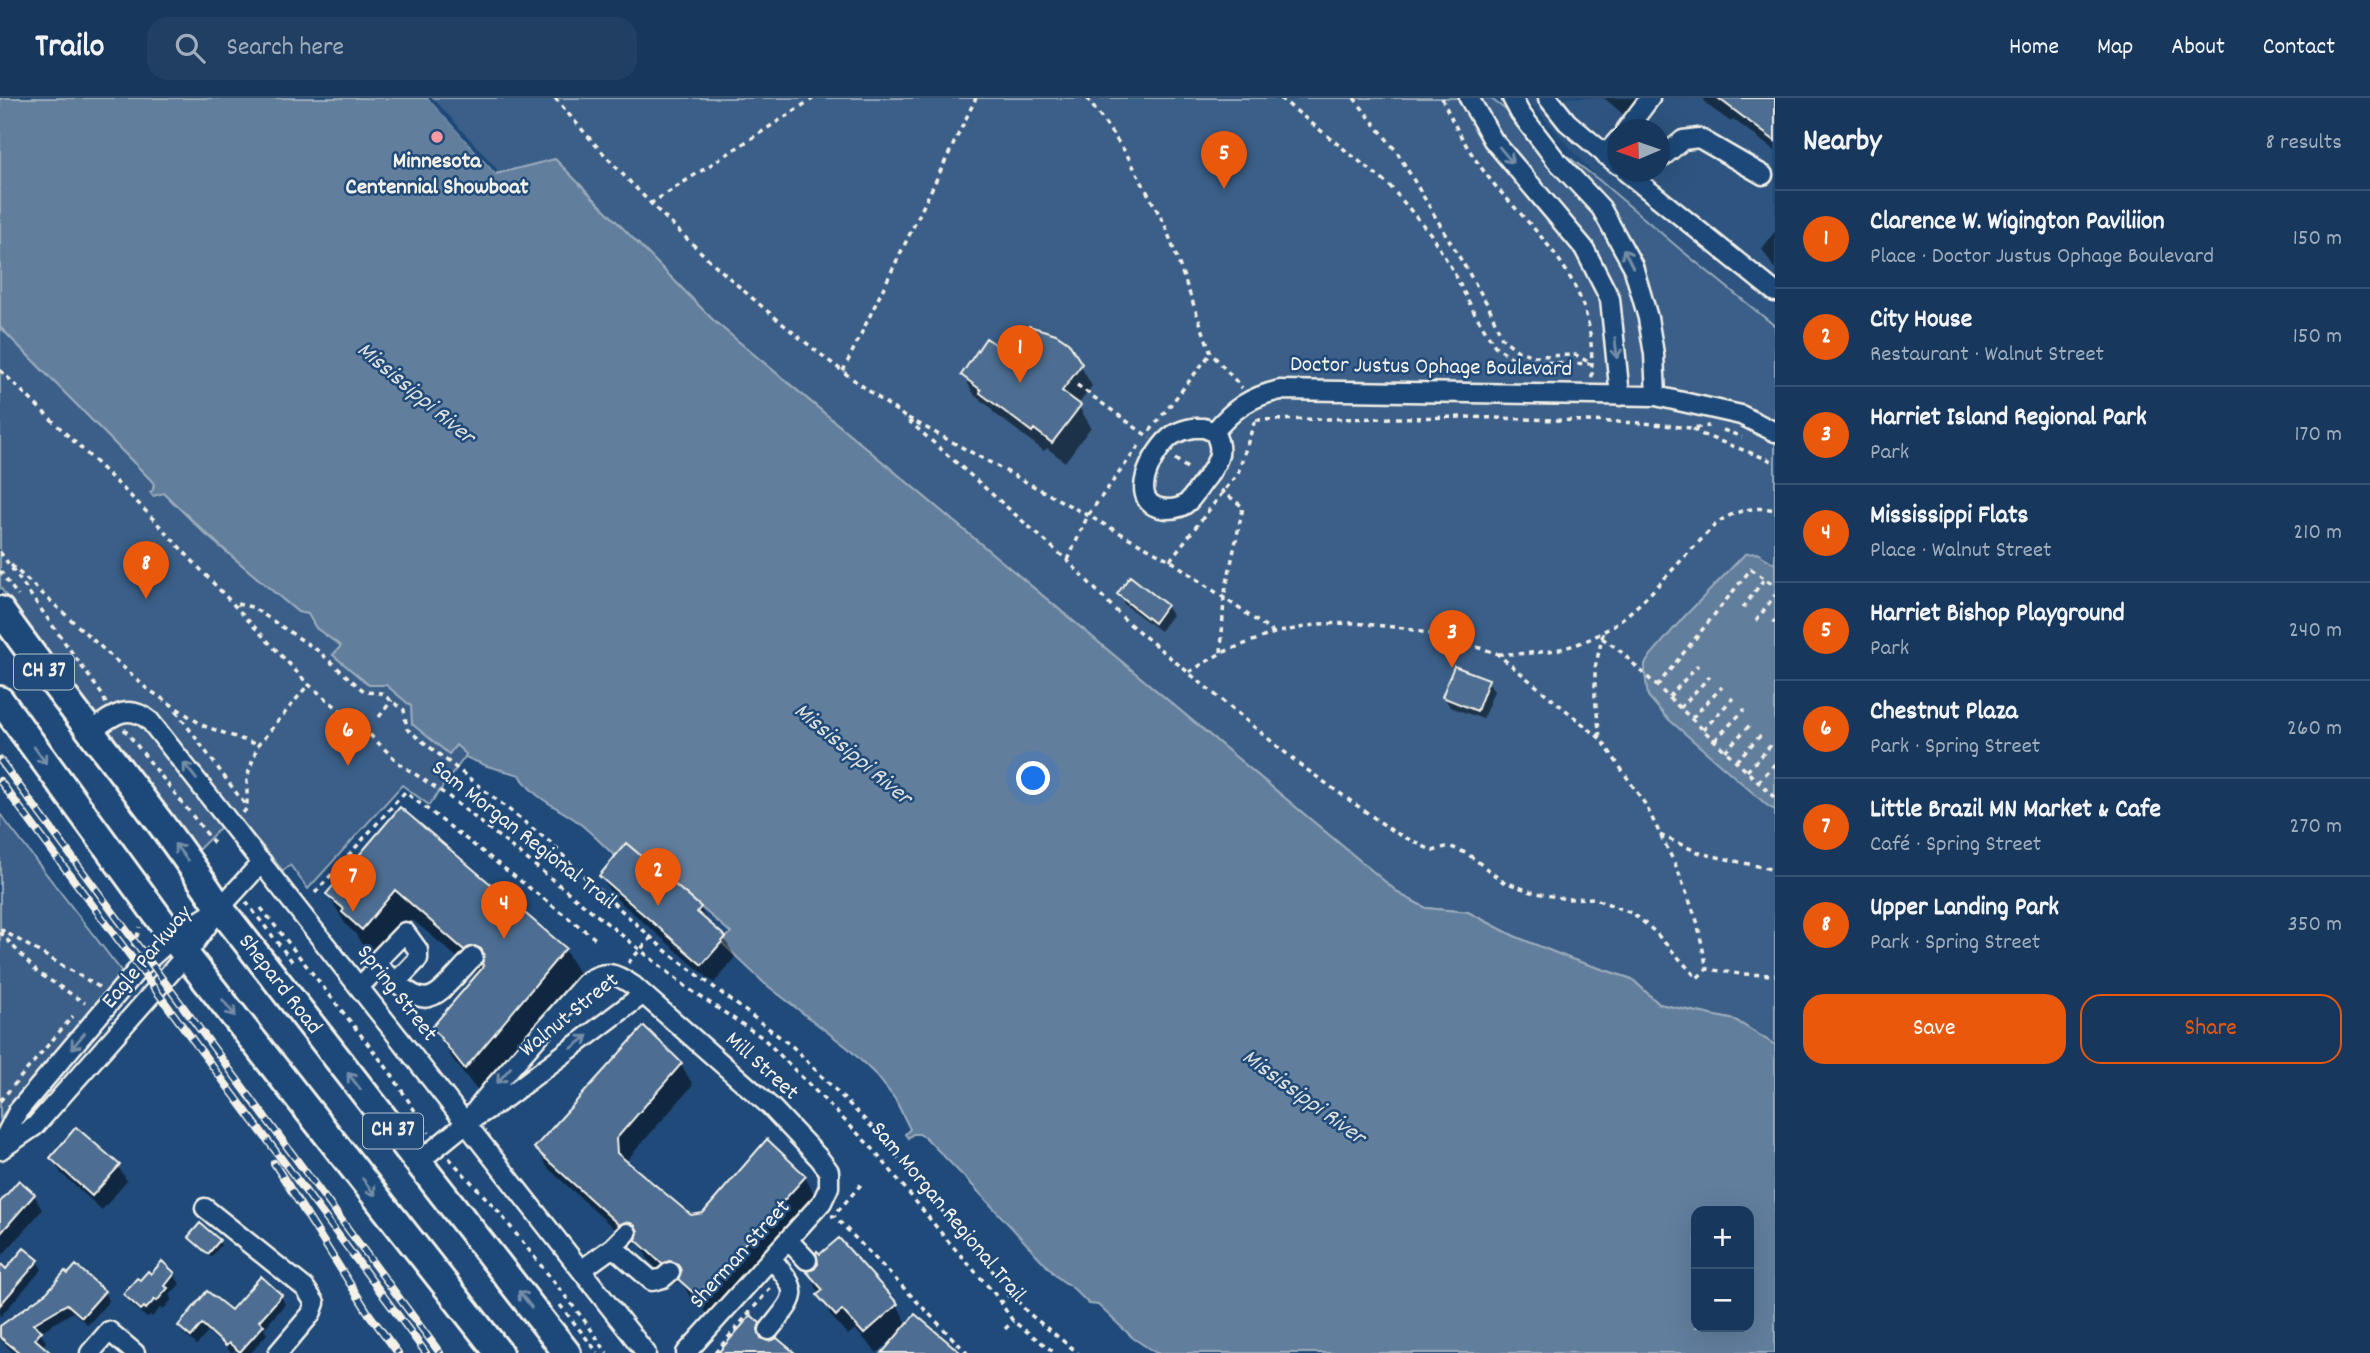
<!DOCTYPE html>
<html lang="en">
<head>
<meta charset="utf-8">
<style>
  body { margin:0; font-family:Dekko,sans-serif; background:#203f62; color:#f1f3f6 }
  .controls { position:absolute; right:21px; bottom:21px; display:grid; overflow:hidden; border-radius:14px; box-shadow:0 7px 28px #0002 }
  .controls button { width:63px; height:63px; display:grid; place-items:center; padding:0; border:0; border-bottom:2px solid #365272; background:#17385c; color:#f1f3f6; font:35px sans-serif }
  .compass { position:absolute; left:1607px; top:21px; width:63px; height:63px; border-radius:50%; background:#17385c; box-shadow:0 7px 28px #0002; rotate:268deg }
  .you { position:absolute; left:1034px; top:681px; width:24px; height:24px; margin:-18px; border:5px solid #fff; border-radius:50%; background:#1a73e8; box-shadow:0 0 0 10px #1a73e833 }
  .badge { display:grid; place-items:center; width:46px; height:46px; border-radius:50%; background:#ea580c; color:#fff; font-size:23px; font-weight:700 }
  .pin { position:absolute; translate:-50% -58px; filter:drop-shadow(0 2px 4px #0008) }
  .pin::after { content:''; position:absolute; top:37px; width:24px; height:21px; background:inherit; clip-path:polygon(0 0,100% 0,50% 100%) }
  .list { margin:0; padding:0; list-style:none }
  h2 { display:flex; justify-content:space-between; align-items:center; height:91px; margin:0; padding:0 28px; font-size:30px }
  h2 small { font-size:23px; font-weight:400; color:#9eacbb }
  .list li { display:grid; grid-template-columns:46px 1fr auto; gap:21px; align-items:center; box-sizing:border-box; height:98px; padding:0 28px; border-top:2px solid #365272 }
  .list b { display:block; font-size:26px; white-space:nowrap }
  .list p { margin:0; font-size:23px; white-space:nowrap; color:#9eacbb }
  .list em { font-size:23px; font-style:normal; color:#9eacbb }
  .actions { display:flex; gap:14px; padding:21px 28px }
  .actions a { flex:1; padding:16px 0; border:2px solid #ea580c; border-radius:21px; text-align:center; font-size:24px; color:#ea580c }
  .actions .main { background:#ea580c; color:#fff }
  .icon { flex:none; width:38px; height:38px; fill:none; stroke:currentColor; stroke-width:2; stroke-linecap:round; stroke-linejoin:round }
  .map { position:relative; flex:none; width:1775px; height:1255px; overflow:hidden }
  header { display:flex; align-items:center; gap:42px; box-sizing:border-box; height:98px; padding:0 35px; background:#17385c; border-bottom:2px solid #365272 }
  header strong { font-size:33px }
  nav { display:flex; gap:38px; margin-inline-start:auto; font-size:24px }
  .search { width:490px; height:63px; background:#203f62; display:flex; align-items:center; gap:18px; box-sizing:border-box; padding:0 24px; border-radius:21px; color:#9eacbb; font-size:26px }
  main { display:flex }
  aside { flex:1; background:#17385c }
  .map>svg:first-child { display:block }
  .built { fill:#2d5581; fill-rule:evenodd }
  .green { fill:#3a5f88; stroke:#97a8b8; stroke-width:2 }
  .water { fill:#627e9d; stroke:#9cacbb; stroke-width:2; fill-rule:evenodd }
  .pier { fill:#1f4a7a }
  .shadow { fill:#0007 }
  .building { fill:#4d6e92; stroke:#f4f1e8; stroke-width:2 }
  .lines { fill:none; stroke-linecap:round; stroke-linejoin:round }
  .minor-casing { stroke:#f4f1e8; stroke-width:23 }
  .highway-casing { stroke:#f4f1e8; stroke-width:32 }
  .path { stroke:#f4f1e8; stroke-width:3.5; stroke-dasharray:5 5; stroke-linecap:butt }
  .minor { stroke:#1f4a7a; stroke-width:18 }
  .highway { stroke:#1f4a7a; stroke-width:26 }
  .rail-casing { stroke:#f4f1e8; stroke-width:8 }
  .rail { stroke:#1f4a7a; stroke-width:5; stroke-dasharray:16; stroke-linecap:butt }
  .oneway { stroke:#748da6 }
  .poi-dot { fill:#ff9aa2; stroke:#1f4a7a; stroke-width:2.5 }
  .labels { text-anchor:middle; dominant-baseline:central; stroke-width:5; stroke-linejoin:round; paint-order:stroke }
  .shield { fill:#1f4a7a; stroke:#b4bfc7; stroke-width:2 }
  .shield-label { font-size:21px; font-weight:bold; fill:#f4f1e8 }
  .poi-label { font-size:23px; font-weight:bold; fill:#f4f1e8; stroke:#1f4a7a }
  .street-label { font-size:23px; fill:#f4f1e8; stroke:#1f4a7a }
  .water-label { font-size:24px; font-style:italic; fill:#dee0dd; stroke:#1f4a7a }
</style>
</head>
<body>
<header>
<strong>Trailo</strong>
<div class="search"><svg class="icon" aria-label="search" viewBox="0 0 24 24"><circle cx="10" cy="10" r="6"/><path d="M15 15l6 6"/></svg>Search here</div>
<nav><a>Home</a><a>Map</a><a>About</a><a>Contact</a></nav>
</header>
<main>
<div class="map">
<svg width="1775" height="1255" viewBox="0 0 1775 1255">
  <rect width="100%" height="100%" fill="#1f4a7a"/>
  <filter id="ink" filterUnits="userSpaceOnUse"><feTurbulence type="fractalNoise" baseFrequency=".0143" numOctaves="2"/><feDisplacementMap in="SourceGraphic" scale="14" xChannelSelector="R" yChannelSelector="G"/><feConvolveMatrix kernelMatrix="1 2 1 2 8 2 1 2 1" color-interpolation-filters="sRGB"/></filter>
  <g filter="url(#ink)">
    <!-- built -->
    <path class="built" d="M 1526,0 L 1775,0 L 1775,228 L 1681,152 L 1599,82 ZM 1618,32 L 1660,32 L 1660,74 L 1618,74 Z"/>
    <!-- green -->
    <path class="green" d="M 429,0 L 1490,0 L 1599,82 L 1681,152 L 1775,228 L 1775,947 L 1735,922 L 1659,906 L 1632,881 L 1571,861 L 1514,838 L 1468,814 L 1426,810 L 1401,797 L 714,223 L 555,61 L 496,76 Z
      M 0,229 L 150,381 L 154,386 L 153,392 L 164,395 L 205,436 L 298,514 L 308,515 L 316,530 L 341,548 L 333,557 L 369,587 L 386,586 L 411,608 L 449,656 L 456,647 L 467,656 L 429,707 L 402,687 L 308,791 L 290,767 L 283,773 L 235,715 L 195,755 L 112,648 L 0,489 Z
      M 0,716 L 122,874 L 0,1020 Z"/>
    <!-- water -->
    <path class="water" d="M 0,0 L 429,0 L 496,76 L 555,61 L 714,223 L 1401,797 L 1426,810 L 1468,814 L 1514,838 L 1571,861 L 1632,881 L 1659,906 L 1735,922 L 1775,947 L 1775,1255 L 1156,1255 L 1133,1240 L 1098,1207 L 1089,1206 L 1074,1191 L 1057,1179 L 975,1090 L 925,1039 L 919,1036 L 913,1036 L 908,1040 L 905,1036 L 910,1031 L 895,1001 L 877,978 L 848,950 L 764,885 L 721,844 L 731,835 L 627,746 L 615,758 C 602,746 589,732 574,721 C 555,708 532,699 520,677 L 487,668 L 465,659 L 466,656 L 456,647 L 449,656 L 412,626 L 411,608 L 386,587 L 369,587 L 333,557 L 341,548 L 316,530 L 308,516 L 298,514 C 252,476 207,438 164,395 L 153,398 L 150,394 L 153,392 L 154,386 L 150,381 L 0,229 ZM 1696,1113 L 1749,1113 L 1749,1229 L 1696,1229 Z
      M 1757,455 L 1775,466 L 1775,712 L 1769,709 L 1666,619 L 1648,598 L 1645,576 L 1645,566 L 1651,557 L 1683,520 L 1745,456 Z"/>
    <!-- pier -->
    <path class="pier" d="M 428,0 L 433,0 L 497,71 L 496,76 Z"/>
    <!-- shadow -->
    <path class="shadow" d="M 1604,0 L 1638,0 L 1624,17 Z
      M 1703,0 L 1775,0 L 1775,53 L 1733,21 L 1731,24 L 1707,7 Z
      M 1775,133 L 1775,172 L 1762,151 Z
      M 1009,258 L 1080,267 L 1092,288 L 1078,307 L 1091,329 L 1065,364 L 1047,350 L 1044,353 L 994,315 L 990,309 L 975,298 L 963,277 Z
      M 1119,497 L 1166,508 L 1172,517 L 1160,533 L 1124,506 Z
      M 1488,583 L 1494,593 L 1483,621 L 1450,609 L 1444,599 Z
      M 400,711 L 565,852 L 583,882 L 483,1000 L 452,960 L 434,929 L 478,877 L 413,822 L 380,861 L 361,845 L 355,835 L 346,827 L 328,796 Z
      M 601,778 L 700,810 L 710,828 L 724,840 L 735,859 L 714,885 L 612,797 Z
      M 681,966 L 693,987 L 627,1062 L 627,1066 L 690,1118 L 704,1117 L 805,1079 L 816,1099 L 709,1217 L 692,1202 L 681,1183 L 674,1186 L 649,1163 L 639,1144 L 632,1147 L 548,1070 L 536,1050 Z
      M 52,1060 L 118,1068 L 127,1083 L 102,1112 L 61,1075 Z
      M 34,1097 L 42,1112 L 0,1160 L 0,1106 Z
      M 190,1140 L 218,1143 L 221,1147 L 211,1159 Z
      M 838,1142 L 897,1207 L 908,1227 L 958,1255 L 885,1255 L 896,1242 L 894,1241 L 877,1255 L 855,1231 L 848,1237 L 831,1218 L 808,1174 L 815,1172 L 819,1166 L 820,1159 Z
      M 37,1163 L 42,1171 L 0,1219 L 0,1168 L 6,1173 Z
      M 162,1166 L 174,1176 L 180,1186 L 170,1197 L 172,1201 L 163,1212 L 161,1209 L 152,1219 L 150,1217 L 147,1220 L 131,1206 L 125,1196 L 151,1178 Z
      M 104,1194 L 109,1203 L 88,1227 L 73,1214 L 40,1234 L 46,1244 L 42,1249 L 49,1255 L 14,1255 L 0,1241 L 0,1230 L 48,1196 Z
      M 281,1198 L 285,1206 L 264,1231 L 267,1236 L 251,1255 L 237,1255 L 234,1252 L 232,1255 L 208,1234 L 197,1247 L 185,1237 L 180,1228 L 231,1214 Z
      M 759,1226 L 770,1244 L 793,1255 L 721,1255 Z"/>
    <!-- building -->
    <path class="building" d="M 1718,0 L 1775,0 L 1775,43 Z
      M 1029,228 L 1056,236 L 1068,244 L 1082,266 L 1062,293 L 1081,307 L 1052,345 L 1034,331 L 1032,334 L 980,295 L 981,292 L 961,277 L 986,240 L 1009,256 Z
      M 1130,478 L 1167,507 L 1154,525 L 1117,496 Z
      M 1454,568 L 1489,581 L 1477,613 L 1442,599 Z
      M 400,709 L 566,850 L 465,971 L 432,929 L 484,868 L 482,866 L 484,856 L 481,851 L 475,848 L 464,852 L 395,792 L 362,832 L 342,814 L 344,811 L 326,796 Z
      M 626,745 L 701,809 L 697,814 L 726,839 L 702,867 L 599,778 Z
      M 644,928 L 682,965 L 616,1041 L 617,1055 L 691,1117 L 703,1115 L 767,1041 L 806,1078 L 697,1198 L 678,1181 L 681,1173 L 678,1166 L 669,1163 L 662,1166 L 636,1142 L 638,1133 L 634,1127 L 625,1124 L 619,1127 L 534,1050 Z
      M 76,1029 L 120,1067 L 92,1098 L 50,1060 Z
      M 19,1082 L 35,1096 L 0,1136 L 0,1104 Z
      M 200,1125 L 220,1142 L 208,1156 L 188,1139 Z
      M 839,1140 L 898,1206 L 864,1236 L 842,1212 L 836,1218 L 817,1197 L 823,1192 L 806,1173 L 814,1171 L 818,1166 L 816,1155 L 817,1153 L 820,1156 Z
      M 24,1150 L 39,1162 L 0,1207 L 0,1165 L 6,1171 Z
      M 162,1163 L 175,1175 L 165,1188 L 168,1190 L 157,1203 L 155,1201 L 146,1211 L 144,1209 L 141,1212 L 123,1196 L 137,1180 L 140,1182 L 148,1173 L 151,1176 Z
      M 76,1167 L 105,1193 L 82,1219 L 67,1206 L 33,1226 L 42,1233 L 35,1241 L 51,1255 L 20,1255 L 0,1239 L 0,1228 L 47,1194 L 65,1173 L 68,1176 Z
      M 261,1178 L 282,1197 L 259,1223 L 264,1227 L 240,1254 L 229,1245 L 226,1248 L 202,1226 L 191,1239 L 178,1228 L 207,1193 L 231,1212 Z
      M 915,1216 L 961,1255 L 882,1255 Z
      M 751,1217 L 760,1225 L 758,1231 L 761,1240 L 768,1243 L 777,1240 L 795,1255 L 718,1255 Z"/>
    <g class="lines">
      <!-- minor casing -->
      <g class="minor-casing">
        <path id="minor" d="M 1469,0 L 1493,42 L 1584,150 L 1610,201 L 1620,298
          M 1512,0 L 1520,15 L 1556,62 L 1601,110 L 1633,168 L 1648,220 L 1654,256 L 1656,298
          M 1548,0 L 1567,24 L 1618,67
          M 1626,32 L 1650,0
          M 1605,57 L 1618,42
          M 1660,61 L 1683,42 L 1699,40 L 1763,77
          M 1626,74 L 1775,194
          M 1193,330 L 1204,330 L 1214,334 C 1224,352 1219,362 1208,378 C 1201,386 1195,397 1188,404 C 1183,409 1175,411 1168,411 C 1122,409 1153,351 1173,337 C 1180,333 1186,331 1193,330 Z
          M 1214,334 C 1234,310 1250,299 1280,292 L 1656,298 L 1741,317 L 1775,334
          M 89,635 C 110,620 127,603 150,623 L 646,1255
          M 379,869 L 376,864 L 405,834 L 418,852 L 418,861 L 396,884
          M 359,889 L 379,869 C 430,916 429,906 473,859
          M 465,1026 L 494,989 L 586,884 C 606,871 615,875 634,888 L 771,1009 L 819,1060 L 829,1073 L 829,1089 L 822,1104 L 686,1255
          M 0,1048 L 18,1013 L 139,870 L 174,839 L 211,816
          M 0,1052 L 35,1028 L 186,857 L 220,810 L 262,764
          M 417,1065 L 465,1026 L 504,1001 L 642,897
          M 205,1110 L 305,1190 L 315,1205 L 311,1216 L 278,1255
          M 788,1142 L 807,1162
          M 613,1149 L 652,1183 L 663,1180 L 670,1174
          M 581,1172 L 613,1149 L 627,1135
          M 769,1232 C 797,1197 802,1196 771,1160
          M 90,1255 L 109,1233 L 135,1255"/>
      </g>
      <!-- highway casing -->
      <g class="highway-casing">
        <path id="highway" d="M 0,512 C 71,613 152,707 220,810 L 567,1255
          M 0,602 L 186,857 L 499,1255"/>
      </g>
      <!-- path -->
      <path class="path" d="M 555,0 C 656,121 773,226 901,316
        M 1087,0 L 1126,55 L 1165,127 L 1211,255 L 1242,290
        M 1280,0 L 1389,87 L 1430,135 L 1452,171 L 1474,214 L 1495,248 L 1517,263 L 1592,266
        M 1354,0 L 1397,54 L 1489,209 L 1502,240 L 1518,253 L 1534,258 L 1576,257 L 1590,265
        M 1442,0 C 1456,33 1475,64 1498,91 C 1533,130 1571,165 1586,217 C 1592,236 1592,261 1592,281
        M 650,106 L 814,0
        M 0,272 L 140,407 L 308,586 L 367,634 L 400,666 L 448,698 L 689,891 L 763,940 L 874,1052 L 942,1136 L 994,1195 L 1013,1223 L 1055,1255
        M 843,273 L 976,0
        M 1077,287 L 1150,340
        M 901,316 L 1068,463 L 1126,523 L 1299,666 L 1394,734 L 1433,753 L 1449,748 L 1468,756 L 1502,783 L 1532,794 L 1566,801 L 1593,800 L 1634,816 L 1654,833 L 1697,880 L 1707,871 L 1740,876 L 1775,877
        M 908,320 L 1170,462 L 1274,535
        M 1256,322 L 1467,319 L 1644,325 L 1691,330 L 1709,328
        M 1693,331 L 1703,337 L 1775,364
        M 1723,332 L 1742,339
        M 1150,333 L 1211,255
        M 1175,361 L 1191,373
        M 1221,392 L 1243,409 L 1224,499 L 1221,555
        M 0,454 L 103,598 L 106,606
        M 1068,462 L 1088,417 L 1141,345
        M 1170,462 L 1238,375 L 1256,319
        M 11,467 L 146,590 L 204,628 L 258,647
        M 0,473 L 18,498
        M 237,506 L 252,509 L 317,552 L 365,594 L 381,595 L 404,612 L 407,631 L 551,745 L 576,771 L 666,853 L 793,949 L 872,1029 L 1027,1214 L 1078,1255
        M 1743,510 L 1764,481
        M 1756,523 L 1775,497
        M 1773,525 L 1775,522
        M 1602,540 L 1618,551 L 1775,700
        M 1498,556 C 1542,556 1578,553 1615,526 C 1646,504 1670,473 1696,447 C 1704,439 1713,427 1723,421 C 1739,412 1757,408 1775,412
        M 1189,574 L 1221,555 L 1274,535 L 1320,526 L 1353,525 L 1404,530 L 1444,539 L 1496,555 L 1601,641 L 1645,706 L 1677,770 L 1697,823 L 1707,871
        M 1657,588 L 1751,471 L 1775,488
        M 1669,599 L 1698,567
        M 1680,610 L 1710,578
        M 176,613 L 246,708
        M 379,619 L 392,602
        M 1692,620 L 1722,589
        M 124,631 L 214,745
        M 1703,632 L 1733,600
        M 1600,639 L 1595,599 L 1595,570 L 1604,532
        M 1715,642 L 1745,611
        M 1725,653 L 1750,627
        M 348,657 L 362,640
        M 1736,663 L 1761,637
        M 1747,673 L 1772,646
        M 1758,684 L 1775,666
        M 243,715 L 247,710 L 247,679 L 258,647 L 308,587
        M 1660,737 L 1700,755 L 1775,772
        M 315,795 L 405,694 L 597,842
        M 246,804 L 295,867
        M 261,810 L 390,974 L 429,1035
        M 0,831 L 99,889
        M 0,834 L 37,874 L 85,905
        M 126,856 L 135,844 L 140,829
        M 628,865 L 651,840
        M 0,1003 L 73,918
        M 449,1060 L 498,1113 L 588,1227 L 607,1255
        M 838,1113 L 863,1084
        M 831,1118 L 834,1118 L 967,1255
        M 1000,1206 L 1011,1195
        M 560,1207 L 598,1255
        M 1005,1231 L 1013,1223
        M 715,1255 L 773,1187"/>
      <!-- minor -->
      <use href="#minor" class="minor"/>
      <!-- highway -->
      <use href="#highway" class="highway"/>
      <!-- rail casing -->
      <g class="rail-casing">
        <path id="rail" d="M 0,662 L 440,1255
          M 0,683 L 426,1255
          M 274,1065 L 369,1216 L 398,1255"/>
      </g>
      <!-- rail -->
      <use href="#rail" class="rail"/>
    </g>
    <!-- one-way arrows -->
    <defs><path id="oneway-shaft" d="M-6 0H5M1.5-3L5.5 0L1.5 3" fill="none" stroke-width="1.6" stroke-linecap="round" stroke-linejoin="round" transform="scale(1.75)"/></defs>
    <g class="oneway">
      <use href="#oneway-shaft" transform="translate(1506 57) rotate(50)"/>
      <use href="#oneway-shaft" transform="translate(1628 160) rotate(-117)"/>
      <use href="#oneway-shaft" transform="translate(1616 250) rotate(84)"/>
      <use href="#oneway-shaft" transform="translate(40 657) rotate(54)"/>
      <use href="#oneway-shaft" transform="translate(190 673) rotate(-128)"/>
      <use href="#oneway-shaft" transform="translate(181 754) rotate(-128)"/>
      <use href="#oneway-shaft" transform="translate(229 910) rotate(52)"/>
      <use href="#oneway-shaft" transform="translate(78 943) rotate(130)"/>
      <use href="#oneway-shaft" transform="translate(580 944) rotate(-37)"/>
      <use href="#oneway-shaft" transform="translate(504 977) rotate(131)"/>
      <use href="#oneway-shaft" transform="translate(354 983) rotate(-128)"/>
      <use href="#oneway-shaft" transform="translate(369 1089) rotate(52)"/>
      <use href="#oneway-shaft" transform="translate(525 1201) rotate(-128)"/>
    </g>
  </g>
  <!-- markers -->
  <circle class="poi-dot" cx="437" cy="39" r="7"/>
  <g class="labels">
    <!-- shield labels -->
    <g class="shield">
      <rect x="14" y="556.5" width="60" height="35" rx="5"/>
      <rect x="363" y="1015.5" width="60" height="35" rx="5"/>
    </g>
    <g class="shield-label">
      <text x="44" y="574">CH 37</text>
      <text x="393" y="1033">CH 37</text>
    </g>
    <!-- poi labels -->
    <g class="poi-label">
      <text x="437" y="64">Minnesota<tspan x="437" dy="26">Centennial Showboat</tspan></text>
    </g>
    <!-- street labels -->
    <g class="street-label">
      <text transform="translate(1431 270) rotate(1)">Doctor Justus Ophage Boulevard</text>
      <text transform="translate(523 738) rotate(38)">Sam Morgan Regional Trail</text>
      <text transform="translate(148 860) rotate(-50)">Eagle Parkway</text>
      <text transform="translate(279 887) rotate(52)">Shepard Road</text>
      <text transform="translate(396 896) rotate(52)">Spring Street</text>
      <text transform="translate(570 918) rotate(-39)">Walnut Street</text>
      <text transform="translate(761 969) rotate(42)">Mill Street</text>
      <text transform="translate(947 1115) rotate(50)">Sam Morgan Regional Trail</text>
      <text transform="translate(741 1157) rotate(-48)">Sherman Street</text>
    </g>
    <!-- water labels -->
    <g class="water-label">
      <text transform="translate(415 296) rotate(40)">Mississippi River</text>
      <text transform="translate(852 657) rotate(40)">Mississippi River</text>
      <text transform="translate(1303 1000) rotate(36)">Mississippi River</text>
    </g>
  </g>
</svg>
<div class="controls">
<button>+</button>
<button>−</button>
</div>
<svg class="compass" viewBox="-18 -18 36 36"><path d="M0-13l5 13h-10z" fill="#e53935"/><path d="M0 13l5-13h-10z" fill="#9eacbb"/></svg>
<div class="you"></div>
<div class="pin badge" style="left:1020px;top:285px">1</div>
<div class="pin badge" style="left:658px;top:808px">2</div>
<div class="pin badge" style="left:1452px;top:570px">3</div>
<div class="pin badge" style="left:504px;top:841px">4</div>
<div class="pin badge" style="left:1224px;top:91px">5</div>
<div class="pin badge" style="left:348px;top:668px">6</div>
<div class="pin badge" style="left:353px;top:814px">7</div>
<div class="pin badge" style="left:146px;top:501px">8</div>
</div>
<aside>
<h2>Nearby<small>8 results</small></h2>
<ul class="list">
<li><span class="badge">1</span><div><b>Clarence W. Wigington Paviliion</b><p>Place · Doctor Justus Ophage Boulevard</p></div><em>150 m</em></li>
<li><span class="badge">2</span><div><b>City House</b><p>Restaurant · Walnut Street</p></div><em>150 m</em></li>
<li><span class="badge">3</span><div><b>Harriet Island Regional Park</b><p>Park</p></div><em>170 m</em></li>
<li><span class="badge">4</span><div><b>Mississippi Flats</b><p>Place · Walnut Street</p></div><em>210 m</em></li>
<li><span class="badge">5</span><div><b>Harriet Bishop Playground</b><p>Park</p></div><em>240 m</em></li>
<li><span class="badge">6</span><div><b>Chestnut Plaza</b><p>Park · Spring Street</p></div><em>260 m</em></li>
<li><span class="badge">7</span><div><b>Little Brazil MN Market &amp; Cafe</b><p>Café · Spring Street</p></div><em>270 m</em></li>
<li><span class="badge">8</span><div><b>Upper Landing Park</b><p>Park · Spring Street</p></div><em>350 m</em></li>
</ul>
<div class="actions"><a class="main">Save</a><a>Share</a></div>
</aside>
</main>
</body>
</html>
